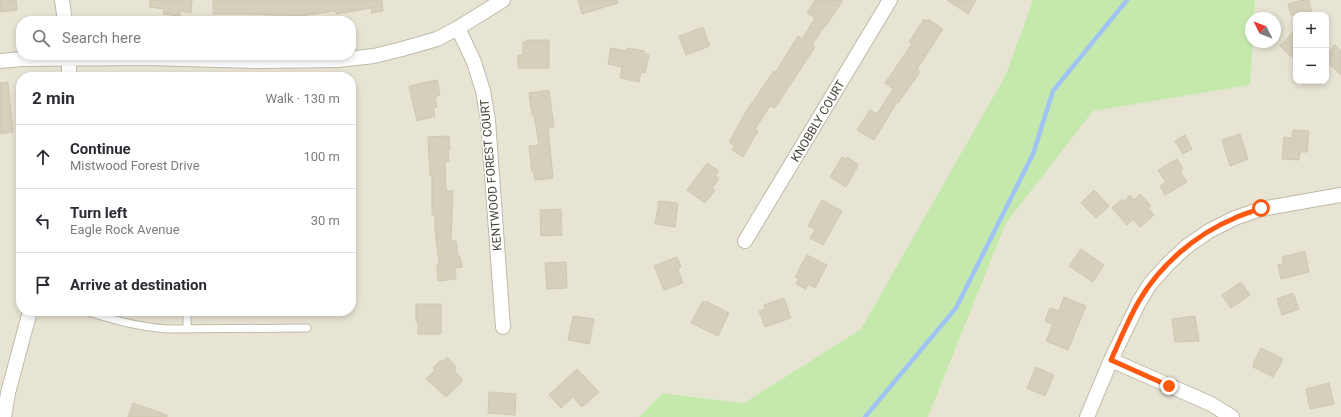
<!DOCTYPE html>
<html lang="en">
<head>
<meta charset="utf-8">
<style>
  body { margin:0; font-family:Roboto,sans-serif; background:#f7f7f7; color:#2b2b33 }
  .controls { position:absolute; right:12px; top:12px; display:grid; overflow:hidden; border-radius:8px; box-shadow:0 2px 6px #0003 }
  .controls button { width:36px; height:36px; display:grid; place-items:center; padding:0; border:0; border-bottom:1px solid #e1e1e2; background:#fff; color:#2b2b33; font:20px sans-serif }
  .compass { position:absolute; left:1245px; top:12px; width:36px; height:36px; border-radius:50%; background:#fff; box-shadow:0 2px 6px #0003; rotate:312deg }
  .stop { position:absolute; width:12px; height:12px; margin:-9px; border:3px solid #ff5911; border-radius:50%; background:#fff }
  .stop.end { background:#ff5911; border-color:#fff; box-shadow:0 1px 4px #0008 }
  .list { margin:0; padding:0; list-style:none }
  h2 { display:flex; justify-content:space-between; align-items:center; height:52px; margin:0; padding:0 16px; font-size:17px }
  h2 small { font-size:13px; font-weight:400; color:#7c7c81 }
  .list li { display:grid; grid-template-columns:26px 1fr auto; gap:12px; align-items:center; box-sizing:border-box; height:64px; padding:0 16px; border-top:1px solid #e1e1e2 }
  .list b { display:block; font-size:15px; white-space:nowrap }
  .list p { margin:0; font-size:13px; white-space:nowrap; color:#7c7c81 }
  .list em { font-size:13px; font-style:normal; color:#7c7c81 }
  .icon { flex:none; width:22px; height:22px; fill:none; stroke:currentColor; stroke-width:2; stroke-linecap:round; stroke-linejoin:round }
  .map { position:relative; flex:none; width:1341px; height:417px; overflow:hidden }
  .search { position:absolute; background:#fff; box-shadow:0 2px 6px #0003; left:16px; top:16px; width:340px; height:44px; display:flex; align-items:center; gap:10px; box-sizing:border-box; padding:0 14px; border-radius:16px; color:#7c7c81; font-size:15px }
  .panel { position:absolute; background:#fff; box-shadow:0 2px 6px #0003; left:16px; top:72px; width:340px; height:244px; border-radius:16px }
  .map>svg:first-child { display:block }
  .residential { fill:#e7e4d4; fill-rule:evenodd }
  .green { fill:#c5e9ad }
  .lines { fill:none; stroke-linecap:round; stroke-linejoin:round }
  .stream { stroke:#a0c4f2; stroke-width:4.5 }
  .building { fill:#d5cfbb; stroke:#d0c8ae }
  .lane-casing { stroke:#bfbaa8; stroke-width:9 }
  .street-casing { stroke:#bfbaa8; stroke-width:16 }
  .lane { stroke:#fff; stroke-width:7 }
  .street { stroke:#fff; stroke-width:14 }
  .route { stroke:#ff5911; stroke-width:5 }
  .labels { text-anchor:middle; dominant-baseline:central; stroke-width:3; stroke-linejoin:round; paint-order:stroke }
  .street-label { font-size:12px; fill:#464235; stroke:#fff }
</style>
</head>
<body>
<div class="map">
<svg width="1341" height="417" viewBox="0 0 1341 417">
  <rect width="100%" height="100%" fill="#f3f1e6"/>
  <!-- residential -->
  <path class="residential" d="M 0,0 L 1033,0 L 1006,74 L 861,329 L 744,403 L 662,393 L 639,417 L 0,417 ZM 21,21 L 351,21 L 351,55 L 21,55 ZM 21,77 L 351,77 L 351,311 L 21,311 Z
    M 1255,0 L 1341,0 L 1341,417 L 928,417 L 1006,223 L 1093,110 L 1250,85 L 1253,42 L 1275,42 L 1275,18 L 1254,18 ZM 1296,15 L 1326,15 L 1326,81 L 1296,81 Z"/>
  <!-- green -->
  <path class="green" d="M 1033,0 L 1255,0 L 1254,18 L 1251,18 L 1251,42 L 1253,42 L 1250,85 L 1093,111 L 1006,223 L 928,417 L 639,417 L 662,393 L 744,403 L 861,329 L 1006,74 Z"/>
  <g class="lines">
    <!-- stream -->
    <path class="stream" d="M 865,417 L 956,308 L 1033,154 L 1053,91 L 1127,0"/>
  </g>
  <!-- building -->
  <path class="building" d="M 0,0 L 16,0 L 17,10 L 0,12 Z
    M 150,0 L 192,0 L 191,13 L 180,11 L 180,16 L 163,14 L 164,9 L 150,7 Z
    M 213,0 L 382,0 L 383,11 L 372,13 L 371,8 L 336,14 L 335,11 L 300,16 L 250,14 L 213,14 Z
    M 578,0 L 617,0 L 618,3 L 582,14 Z
    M 815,0 L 843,0 L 826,26 L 825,25 L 812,45 L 815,47 L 775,108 L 770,106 L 755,129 L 758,131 L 743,157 L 732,150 L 735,146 L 729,142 L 747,110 L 774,71 L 775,73 L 798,36 L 802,39 L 815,18 L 807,13 Z
    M 947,0 L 976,0 L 968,14 Z
    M 1303,0 L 1309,0 L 1312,15 L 1291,15 L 1288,4 Z
    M 924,19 L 927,21 L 928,19 L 943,29 L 917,69 L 920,72 L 898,103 L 897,102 L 874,140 L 857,130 L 870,110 L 877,114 L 893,89 L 885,83 L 912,44 L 909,42 Z
    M 703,27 L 710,46 L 686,55 L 679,36 Z
    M 1296,29 L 1296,61 L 1280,46 Z
    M 527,40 L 549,40 L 549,68 L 518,68 L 518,55 L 523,55 L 523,42 L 527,42 Z
    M 1335,45 L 1341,51 L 1341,75 L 1326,61 L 1326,54 Z
    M 611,48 L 627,51 L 627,48 L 644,51 L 643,53 L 649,55 L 645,73 L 641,72 L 639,82 L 620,78 L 622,67 L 608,64 Z
    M 437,80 L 440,95 L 435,97 L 437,107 L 433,108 L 435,116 L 417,121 L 409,86 Z
    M 8,82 L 13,132 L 0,134 L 0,83 Z
    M 549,90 L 554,127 L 548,127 L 553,178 L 535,180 L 534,172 L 532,172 L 529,146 L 539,145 L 534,115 L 532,115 L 529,93 Z
    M 1293,130 L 1309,131 L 1307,152 L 1300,152 L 1299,160 L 1282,159 L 1284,137 L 1292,138 Z
    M 1240,134 L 1248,159 L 1230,166 L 1222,140 Z
    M 1185,135 L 1192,149 L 1183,154 L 1175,141 Z
    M 449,136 L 450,150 L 448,150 L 449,161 L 445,162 L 446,191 L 453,191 L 451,241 L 456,241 L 458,256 L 460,256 L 462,267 L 455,268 L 456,279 L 438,281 L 437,265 L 439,264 L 435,230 L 435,215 L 432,215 L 432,175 L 430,175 L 428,137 Z
    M 842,157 L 846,159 L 847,157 L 858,164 L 857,166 L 858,166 L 846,187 L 830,177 Z
    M 1177,159 L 1183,169 L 1180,171 L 1187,182 L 1165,195 L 1160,186 L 1166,182 L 1158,170 Z
    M 707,163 L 719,171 L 715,176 L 719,179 L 712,188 L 715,190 L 705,203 L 687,190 Z
    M 1094,190 L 1109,206 L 1096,218 L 1081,203 Z
    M 1140,194 L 1151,206 L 1148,208 L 1154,215 L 1140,227 L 1133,219 L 1127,225 L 1112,208 L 1122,199 L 1124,201 L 1130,195 L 1134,200 Z
    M 822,200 L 842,211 L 823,245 L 810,238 L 815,230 L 808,226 Z
    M 659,201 L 678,203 L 675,227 L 655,224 Z
    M 561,209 L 562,235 L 541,236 L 540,210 Z
    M 1081,249 L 1104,265 L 1093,282 L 1069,266 Z
    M 1305,251 L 1309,272 L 1281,279 L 1278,265 L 1283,264 L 1282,257 Z
    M 807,255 L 827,265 L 815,288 L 808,284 L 806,289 L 796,284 L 799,279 L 795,277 Z
    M 677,257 L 681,267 L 678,269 L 683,283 L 664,290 L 654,266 Z
    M 566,262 L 567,288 L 547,289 L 545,263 Z
    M 1241,282 L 1250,295 L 1231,308 L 1230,307 L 1222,295 Z
    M 1293,293 L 1299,309 L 1282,315 L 1277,299 Z
    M 1064,297 L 1086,306 L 1068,350 L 1046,341 L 1053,324 L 1045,321 L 1050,308 L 1059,311 Z
    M 784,298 L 791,318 L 765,327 L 759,311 L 765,309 L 764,305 Z
    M 706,301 L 729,313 L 718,336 L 691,323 L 702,302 L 705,303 Z
    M 416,304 L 441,304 L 441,334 L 418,334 L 418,321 L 416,321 Z
    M 573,316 L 594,319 L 589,344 L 568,340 Z
    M 1195,316 L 1199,341 L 1175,342 L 1172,319 Z
    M 1261,348 L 1283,359 L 1273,377 L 1253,367 L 1254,365 L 1253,364 Z
    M 447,357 L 456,367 L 454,370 L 462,379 L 461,380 L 462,382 L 446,397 L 426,379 L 435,370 L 433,368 L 441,360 L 443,361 Z
    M 1036,367 L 1054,375 L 1045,396 L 1027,388 Z
    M 577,369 L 599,392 L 582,407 L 573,397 L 561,408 L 549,395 Z
    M 1329,383 L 1334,404 L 1310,409 L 1306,389 Z
    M 489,392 L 516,394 L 515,415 L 488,413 Z
    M 133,403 L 167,415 L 167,417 L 128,417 Z"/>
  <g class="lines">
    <!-- lane casing -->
    <g class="lane-casing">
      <path id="lane" d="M 85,311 C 114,320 138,327 168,329 L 307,328
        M 187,311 L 187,329"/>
    </g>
    <!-- street casing -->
    <g class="street-casing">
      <path id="street" d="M 62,0 L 65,21
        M 458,28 L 474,62 L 483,91 L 488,120 L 503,327
        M 0,61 L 22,59 L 147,58 L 257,61 L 338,60 L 374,56 L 402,49 L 437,39 L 458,28 L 503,0
        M 69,77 L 69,55
        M 745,241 L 890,0
        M 1111,360 L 1211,404 L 1232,417
        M 4,417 L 8,393 L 30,311
        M 1087,417 L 1111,360 L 1139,302 L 1150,284 L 1167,265 L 1186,247 L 1209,231 L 1235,218 L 1261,209 L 1341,195"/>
    </g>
    <!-- lane -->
    <use href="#lane" class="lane"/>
    <!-- street -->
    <use href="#street" class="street"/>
  </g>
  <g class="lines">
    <!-- route -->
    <path class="route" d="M 1169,386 L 1111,360 C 1120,340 1128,320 1139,301 C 1160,265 1196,234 1235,218 C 1243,214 1252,212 1261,208"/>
  </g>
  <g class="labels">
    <!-- street labels -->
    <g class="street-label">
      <text transform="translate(818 121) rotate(-59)">KNOBBLY COURT</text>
      <text transform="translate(491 175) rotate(-95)">KENTWOOD FOREST COURT</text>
    </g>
  </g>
</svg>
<div class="controls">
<button>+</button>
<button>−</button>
</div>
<svg class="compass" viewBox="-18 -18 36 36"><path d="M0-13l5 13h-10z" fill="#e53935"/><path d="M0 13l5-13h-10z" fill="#7c7c81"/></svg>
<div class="stop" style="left:1261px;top:208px"></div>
<div class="stop end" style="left:1169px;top:386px"></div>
<div class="search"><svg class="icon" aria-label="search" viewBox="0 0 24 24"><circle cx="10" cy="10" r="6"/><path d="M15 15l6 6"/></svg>Search here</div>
<section class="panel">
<h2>2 min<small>Walk · 130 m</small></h2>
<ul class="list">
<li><svg class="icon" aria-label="ahead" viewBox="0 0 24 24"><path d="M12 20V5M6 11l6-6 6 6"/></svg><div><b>Continue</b><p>Mistwood Forest Drive</p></div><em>100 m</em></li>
<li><svg class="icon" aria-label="left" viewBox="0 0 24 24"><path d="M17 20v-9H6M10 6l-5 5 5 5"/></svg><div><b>Turn left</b><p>Eagle Rock Avenue</p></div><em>30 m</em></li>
<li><svg class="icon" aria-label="arrive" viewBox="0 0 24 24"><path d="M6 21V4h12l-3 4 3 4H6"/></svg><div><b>Arrive at destination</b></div></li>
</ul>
</section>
</div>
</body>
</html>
